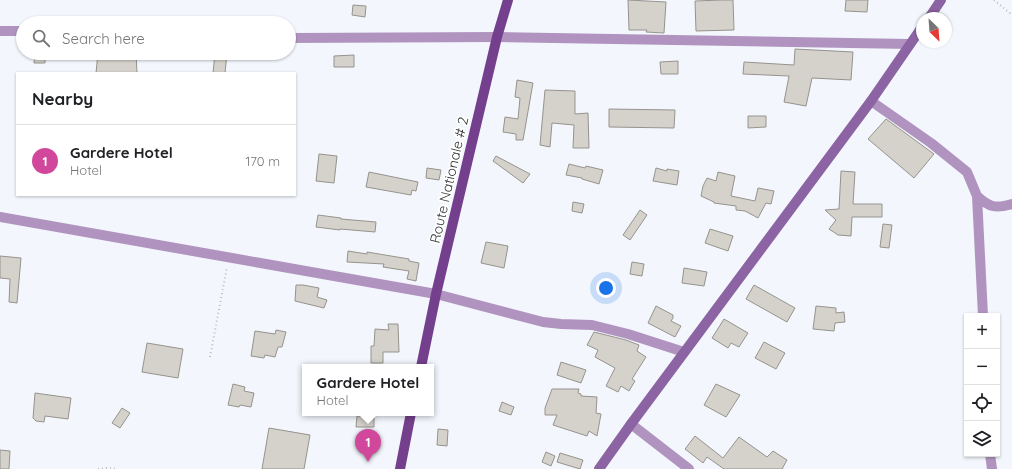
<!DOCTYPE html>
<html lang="en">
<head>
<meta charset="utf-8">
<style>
  body { margin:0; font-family:Quicksand,sans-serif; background:#f2f2f2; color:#202124 }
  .controls { position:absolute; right:12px; bottom:12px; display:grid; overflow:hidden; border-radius:0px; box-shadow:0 1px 3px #0004 }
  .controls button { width:36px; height:36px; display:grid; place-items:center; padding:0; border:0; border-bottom:1px solid #e0e0e0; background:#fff; color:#202124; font:20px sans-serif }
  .compass { position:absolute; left:916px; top:12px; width:36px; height:36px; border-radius:50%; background:#fff; box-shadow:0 1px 3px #0004; rotate:155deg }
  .you { position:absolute; left:606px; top:288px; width:14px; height:14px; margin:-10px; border:3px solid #fff; border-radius:50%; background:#1a73e8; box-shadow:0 0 0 6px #1a73e833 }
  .badge { display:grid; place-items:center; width:26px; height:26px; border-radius:50%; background:#2a53c2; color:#fff; font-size:13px; font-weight:700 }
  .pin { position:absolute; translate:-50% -33px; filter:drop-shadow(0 1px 2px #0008) }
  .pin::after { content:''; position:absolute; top:21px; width:14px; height:12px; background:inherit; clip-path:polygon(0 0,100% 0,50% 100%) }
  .popup { position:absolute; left:302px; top:364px; width:132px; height:52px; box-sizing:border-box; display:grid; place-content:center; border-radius:0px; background:#fff; filter:drop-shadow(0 1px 3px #0005); font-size:13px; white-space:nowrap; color:#757577 }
  .popup b { font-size:15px; color:#202124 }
  .popup::after { content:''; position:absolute; left:50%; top:100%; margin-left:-8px; border:8px solid transparent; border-top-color:#fff }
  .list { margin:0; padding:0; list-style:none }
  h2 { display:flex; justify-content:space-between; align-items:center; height:52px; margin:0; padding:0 16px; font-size:17px }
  h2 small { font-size:13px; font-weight:400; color:#757577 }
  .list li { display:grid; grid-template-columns:26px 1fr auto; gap:12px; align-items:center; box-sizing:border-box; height:72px; padding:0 16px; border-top:1px solid #e0e0e0 }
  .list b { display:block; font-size:15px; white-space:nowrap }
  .list p { margin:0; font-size:13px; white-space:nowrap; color:#757577 }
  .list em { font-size:13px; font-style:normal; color:#757577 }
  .icon { flex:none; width:22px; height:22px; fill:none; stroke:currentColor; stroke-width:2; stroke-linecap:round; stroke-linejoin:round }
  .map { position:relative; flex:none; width:1012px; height:469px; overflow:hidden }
  .search { position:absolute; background:#fff; box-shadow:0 1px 3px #0004; left:16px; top:16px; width:280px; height:44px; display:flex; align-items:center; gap:10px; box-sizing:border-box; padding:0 14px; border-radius:22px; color:#757577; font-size:15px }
  .panel { position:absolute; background:#fff; box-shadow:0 1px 3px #0004; left:16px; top:72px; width:280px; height:124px; border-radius:0px }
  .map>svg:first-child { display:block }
  .building { fill:#d5d2cc; stroke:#96938d }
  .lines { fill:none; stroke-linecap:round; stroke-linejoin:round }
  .path { stroke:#b9bcc1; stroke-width:2; stroke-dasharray:1 3; stroke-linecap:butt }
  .street { stroke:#b094bf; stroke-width:10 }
  .secondary { stroke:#8d64a3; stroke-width:10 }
  .primary { stroke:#74408d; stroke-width:10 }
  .labels { text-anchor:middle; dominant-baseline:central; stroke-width:3.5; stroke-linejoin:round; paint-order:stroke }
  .street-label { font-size:14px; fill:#323436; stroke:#fff }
</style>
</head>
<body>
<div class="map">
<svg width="1012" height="469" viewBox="0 0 1012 469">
  <rect width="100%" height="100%" fill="#f3f7fd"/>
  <!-- building -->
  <path class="building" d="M 628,0 L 666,2 L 664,33 L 646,32 L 647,30 L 629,30 Z
    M 722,0 L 733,0 L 734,30 L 696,31 L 695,1 Z
    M 846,0 L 868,0 L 867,12 L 845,11 Z
    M 353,5 L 366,6 L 365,17 L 352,15 Z
    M 795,49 L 853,52 L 851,80 L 812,78 L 806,106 L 784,102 L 789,76 L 743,74 L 744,62 L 794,65 Z
    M 35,53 L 45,53 L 45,63 L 34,63 Z
    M 98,53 L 120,55 L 120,53 L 136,53 L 137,73 L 96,73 Z
    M 215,53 L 227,53 L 225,73 L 213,73 Z
    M 354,55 L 354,67 L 334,67 L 334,56 Z
    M 678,61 L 678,74 L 661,74 L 660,62 Z
    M 517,80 L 533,83 L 523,140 L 516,140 L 516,134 L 503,132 L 505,117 L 518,119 L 520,98 L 515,97 Z
    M 545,90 L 575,91 L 575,114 L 588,113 L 589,148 L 573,148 L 574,125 L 552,123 L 550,147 L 540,145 Z
    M 609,109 L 675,110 L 674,128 L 609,127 Z
    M 748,116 L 766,116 L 766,127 L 748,128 Z
    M 886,119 L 934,154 L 914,178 L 868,139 Z
    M 319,154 L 337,156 L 334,183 L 316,181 Z
    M 496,156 L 530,174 L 523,183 L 493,161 Z
    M 569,164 L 585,168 L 586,166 L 603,170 L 599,184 L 582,179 L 582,178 L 566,175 Z
    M 427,168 L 441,170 L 439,180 L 426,178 Z
    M 656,168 L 667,171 L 667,169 L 679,171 L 677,185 L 653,181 Z
    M 841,171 L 855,172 L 853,204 L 882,204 L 882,217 L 852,217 L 851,236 L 838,235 L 829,229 L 836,220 L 825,210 L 839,209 Z
    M 369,172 L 418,182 L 416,191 L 412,190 L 411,195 L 366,187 Z
    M 718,172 L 735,176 L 731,196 L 755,201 L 758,188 L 774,191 L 771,204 L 766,203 L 758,218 L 745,211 L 736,210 L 736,206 L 714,203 L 714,202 L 701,196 L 703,186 L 707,178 L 716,181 Z
    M 573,202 L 584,204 L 582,213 L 572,211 Z
    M 640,210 L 647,215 L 630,240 L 623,235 Z
    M 318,215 L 341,218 L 341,219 L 376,222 L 375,232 L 340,229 L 340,230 L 316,227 Z
    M 883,224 L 892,225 L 889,248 L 880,247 Z
    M 710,229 L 733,236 L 728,251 L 705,243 Z
    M 486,242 L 508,246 L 504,268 L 481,263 Z
    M 348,251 L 367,254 L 367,252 L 409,259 L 409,261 L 419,263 L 416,281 L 407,279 L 409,271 L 383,267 L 384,264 L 347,262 Z
    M 0,256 L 21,258 L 17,303 L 9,302 L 10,279 L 0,278 Z
    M 632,262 L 644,264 L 642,276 L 630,274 Z
    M 684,268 L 707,272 L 704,286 L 682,283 Z
    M 296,285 L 303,285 L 319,288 L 317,297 L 327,300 L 324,308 L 295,301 Z
    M 754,285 L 795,308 L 787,322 L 746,299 Z
    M 656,306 L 673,315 L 673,318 L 671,321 L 681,326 L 675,337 L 648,323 Z
    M 816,306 L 836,308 L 836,313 L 844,312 L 845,322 L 835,323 L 834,331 L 813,329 Z
    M 724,319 L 748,333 L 739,347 L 731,343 L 728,348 L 712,338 Z
    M 388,324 L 398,324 L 399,352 L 383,352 L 383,363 L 371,363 L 371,346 L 374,346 L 375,329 L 389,330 Z
    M 276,330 L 286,332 L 282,347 L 278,347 L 275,357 L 265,355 L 264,358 L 251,356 L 255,331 L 275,334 Z
    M 594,332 L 626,340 L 639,345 L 637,351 L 646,357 L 632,379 L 635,381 L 629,391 L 621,386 L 618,392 L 606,386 L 615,368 L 595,357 L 598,350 L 587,345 Z
    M 764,342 L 785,353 L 776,369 L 755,358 Z
    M 147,343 L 183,349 L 178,378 L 142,372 Z
    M 561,362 L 586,370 L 581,383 L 557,375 Z
    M 233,384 L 245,387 L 244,391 L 254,393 L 251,407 L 240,405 L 239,407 L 228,405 Z
    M 716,384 L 740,395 L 726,417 L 704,405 Z
    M 552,389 L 579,389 L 578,393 L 581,394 L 581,396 L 597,397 L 596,413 L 601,414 L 597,436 L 589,431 L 587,436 L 553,425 L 557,415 L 545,415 L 545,408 Z
    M 35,393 L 71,398 L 68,419 L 45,416 L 44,422 L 36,421 L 33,418 Z
    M 502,402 L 514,407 L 511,415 L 499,411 Z
    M 122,408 L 130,413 L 120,428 L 112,423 Z
    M 357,416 L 374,416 L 374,427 L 356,427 Z
    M 269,428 L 310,435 L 304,469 L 262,469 Z
    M 438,429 L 448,430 L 447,446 L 437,445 Z
    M 695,436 L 723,458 L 739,437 L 767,457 L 773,451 L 787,460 L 782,469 L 724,469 L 707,457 L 703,463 L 685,449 Z
    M 0,450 L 10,451 L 9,469 L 0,469 Z
    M 546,452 L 555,456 L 551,466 L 542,462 Z
    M 560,453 L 583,460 L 580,469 L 557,462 Z"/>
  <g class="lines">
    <!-- path -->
    <path class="path" d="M 994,0 L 1012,15
      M 210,357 L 227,267
      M 98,469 L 106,468 L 117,469"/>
    <!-- street -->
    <path class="street" d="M 0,31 L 23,31
      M 289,38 L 497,37 L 910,44
      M 871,101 L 931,143 L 967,172 L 977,196 L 983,316
      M 977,196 C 989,207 995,209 1012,204
      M 0,217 L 436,294 L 543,322 L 561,324 L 592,325 L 628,334 L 684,352
      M 631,424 L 689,469
      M 990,454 L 992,469"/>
    <!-- secondary -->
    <path class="secondary" d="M 929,18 L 941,0
      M 599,469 L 631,424 L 871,101 L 922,27"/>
    <!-- primary -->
    <path class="primary" d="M 421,367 L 436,294 L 497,37 L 508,0
      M 400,469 L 411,413"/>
  </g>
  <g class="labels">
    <!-- street labels -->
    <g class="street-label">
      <text transform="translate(449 180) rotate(-77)">Route Nationale # 2</text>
    </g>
  </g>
</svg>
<div class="controls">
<button>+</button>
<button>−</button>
<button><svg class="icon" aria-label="locate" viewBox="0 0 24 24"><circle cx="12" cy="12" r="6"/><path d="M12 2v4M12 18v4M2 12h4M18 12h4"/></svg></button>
<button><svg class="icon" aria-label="layers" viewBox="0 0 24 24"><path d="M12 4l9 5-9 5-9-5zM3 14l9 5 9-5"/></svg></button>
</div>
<svg class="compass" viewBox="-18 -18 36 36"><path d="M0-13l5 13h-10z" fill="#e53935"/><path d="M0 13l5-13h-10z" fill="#757577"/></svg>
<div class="you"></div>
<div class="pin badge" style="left:368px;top:462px;background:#d1479c">1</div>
<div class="popup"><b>Gardere Hotel</b>Hotel</div>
<div class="search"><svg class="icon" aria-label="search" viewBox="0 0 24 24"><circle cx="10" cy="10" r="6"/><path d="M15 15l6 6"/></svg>Search here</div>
<section class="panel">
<h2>Nearby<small></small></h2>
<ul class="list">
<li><span class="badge" style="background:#d1479c">1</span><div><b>Gardere Hotel</b><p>Hotel</p></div><em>170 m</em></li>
</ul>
</section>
</div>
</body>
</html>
